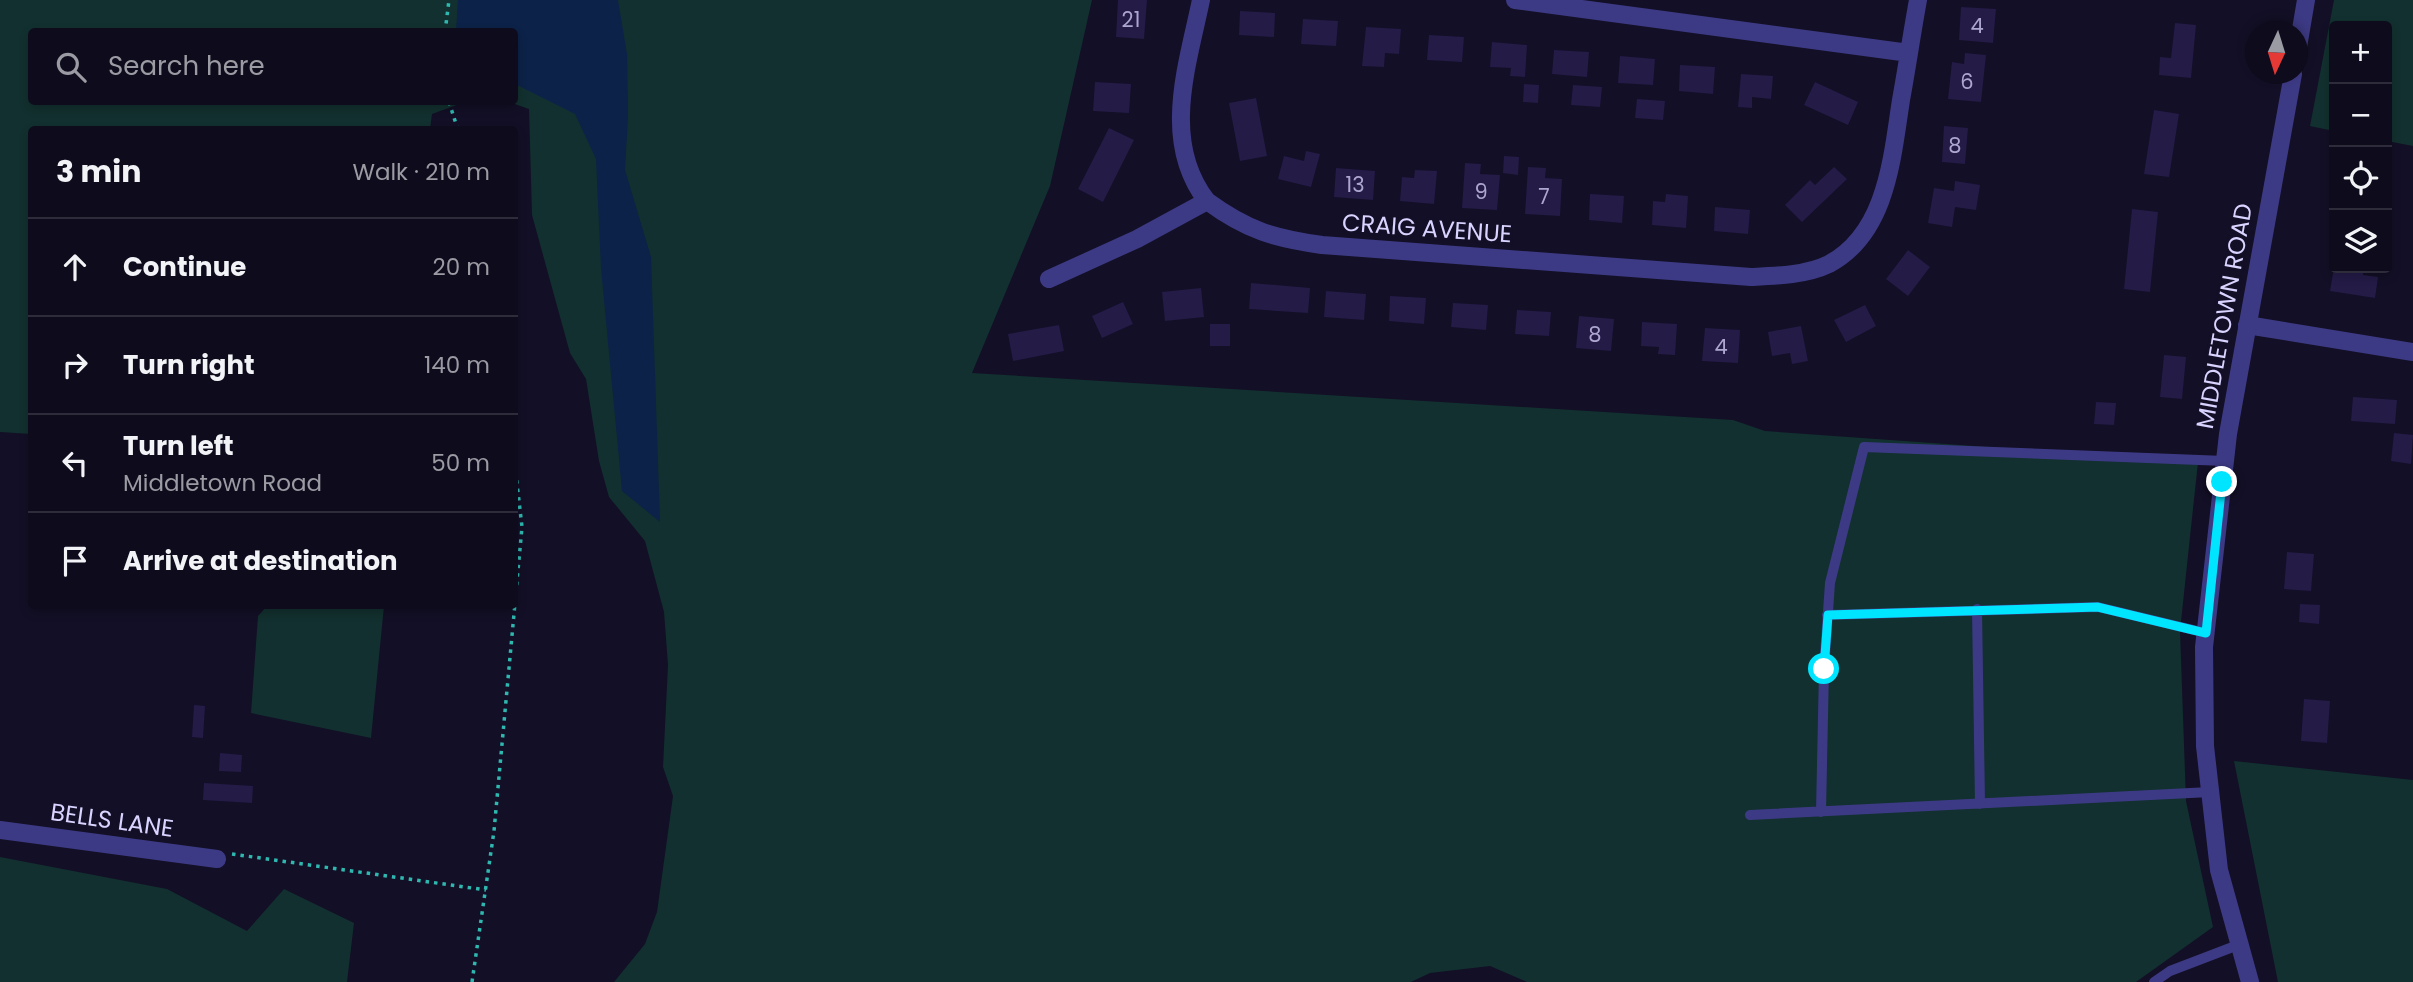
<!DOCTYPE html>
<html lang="en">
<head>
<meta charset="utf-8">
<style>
  body { margin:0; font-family:Poppins,sans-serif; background:#171425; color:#f1f3f6 }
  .controls { position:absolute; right:21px; top:21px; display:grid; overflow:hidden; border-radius:7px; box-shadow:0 4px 10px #0003 }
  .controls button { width:63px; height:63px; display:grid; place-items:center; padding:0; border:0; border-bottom:2px solid #2e2b3b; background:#0e0b1c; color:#f1f3f6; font:35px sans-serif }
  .compass { position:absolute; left:2245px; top:21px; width:63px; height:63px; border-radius:50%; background:#0e0b1c; box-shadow:0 4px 10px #0003; rotate:184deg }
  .stop { position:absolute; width:21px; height:21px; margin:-16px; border:5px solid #00e5ff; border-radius:50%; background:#fff }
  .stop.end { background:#00e5ff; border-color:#fff; box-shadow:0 2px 7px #0008 }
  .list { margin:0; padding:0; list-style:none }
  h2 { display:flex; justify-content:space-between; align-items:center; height:91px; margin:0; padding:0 28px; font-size:30px }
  h2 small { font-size:23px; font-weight:400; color:#9b9ba3 }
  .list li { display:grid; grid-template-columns:46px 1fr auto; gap:21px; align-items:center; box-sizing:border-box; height:98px; padding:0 28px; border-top:2px solid #2e2b3b }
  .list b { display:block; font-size:26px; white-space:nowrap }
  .list p { margin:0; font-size:23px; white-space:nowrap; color:#9b9ba3 }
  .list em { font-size:23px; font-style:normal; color:#9b9ba3 }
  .icon { flex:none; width:38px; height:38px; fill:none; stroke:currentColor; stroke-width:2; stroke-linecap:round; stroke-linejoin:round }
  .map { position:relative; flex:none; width:2413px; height:982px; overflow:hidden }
  .search { position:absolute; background:#0e0b1c; box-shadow:0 4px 10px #0003; left:28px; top:28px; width:490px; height:77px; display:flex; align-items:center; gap:18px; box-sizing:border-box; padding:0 24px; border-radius:7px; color:#9b9ba3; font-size:26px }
  .panel { position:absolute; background:#0e0b1c; box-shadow:0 4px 10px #0003; left:28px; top:126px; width:490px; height:483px; border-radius:7px }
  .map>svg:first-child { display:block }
  .green { fill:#12302f }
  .water { fill:#0c2248 }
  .building { fill:#241b47 }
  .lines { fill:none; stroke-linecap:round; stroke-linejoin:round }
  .path { stroke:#2fb8b0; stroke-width:3.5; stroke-dasharray:3.5 5; stroke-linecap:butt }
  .service { stroke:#3d3a85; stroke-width:10 }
  .minor { stroke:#3d3a85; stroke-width:18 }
  .tertiary { stroke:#3d3a85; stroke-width:18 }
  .route { stroke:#00e5ff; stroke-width:9 }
  .labels { text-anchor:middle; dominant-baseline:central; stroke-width:6; stroke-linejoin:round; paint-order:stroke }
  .number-label { font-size:21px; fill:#aca6d1 }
  .street-label { font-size:24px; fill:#d9d4ff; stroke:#130f26 }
</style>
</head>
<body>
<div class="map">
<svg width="2413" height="982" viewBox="0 0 2413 982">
  <rect width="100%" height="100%" fill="#130f26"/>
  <!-- green -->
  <path class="green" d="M 0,0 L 1092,0 L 1050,186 L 972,373 L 1733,420 L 1765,431 L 2198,462 L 2180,631 L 2186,801 L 2213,927 L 2136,982 L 1527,982 L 1490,966 L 1430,973 L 1411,982 L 614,982 L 645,944 L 657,912 L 673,796 L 663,767 L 668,665 L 664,612 L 645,541 L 609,497 L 599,461 L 586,379 L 570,353 L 532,215 L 529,109 L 509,102 L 514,102 L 514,32 L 32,32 L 32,102 L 465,102 L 432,114 L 430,129 L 32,130 L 31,434 L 0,432 Z
    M 2334,0 L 2413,0 L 2413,146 L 2387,141 L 2387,26 L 2334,26 L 2334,131 L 2310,126 Z
    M 267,606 L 384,606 L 371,738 L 251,713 L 258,616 Z
    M 2234,761 L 2413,780 L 2413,982 L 2278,982 Z
    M 0,857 L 167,889 L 247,931 L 284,889 L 354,923 L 347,982 L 0,982 Z"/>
  <!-- water -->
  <path class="water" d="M 458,0 L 618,0 L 627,54 L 628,116 L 625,170 L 651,257 L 660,522 L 622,491 L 601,268 L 596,159 L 575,114 L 515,84 L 514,32 L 456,31 Z"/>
  <!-- building -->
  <path class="building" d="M 1118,0 L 1147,0 L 1144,39 L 1116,37 Z
    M 1961,7 L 1996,9 L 1993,43 L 1959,40 Z
    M 1240,11 L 1275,13 L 1274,37 L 1239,35 Z
    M 1303,19 L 1338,21 L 1336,46 L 1301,44 Z
    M 2175,23 L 2196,25 L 2191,78 L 2159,75 L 2160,57 L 2171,58 Z
    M 1366,27 L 1401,29 L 1399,54 L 1385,53 L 1384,67 L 1362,66 Z
    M 1429,35 L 1464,37 L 1462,62 L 1427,60 Z
    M 1492,42 L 1527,45 L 1525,77 L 1510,76 L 1511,68 L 1490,67 Z
    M 1554,50 L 1589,52 L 1587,77 L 1552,74 Z
    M 1965,53 L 1986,55 L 1981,102 L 1948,99 L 1952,62 L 1964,64 Z
    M 1620,56 L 1655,59 L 1653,85 L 1618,83 Z
    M 1680,65 L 1715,67 L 1713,94 L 1679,91 Z
    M 1741,74 L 1773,76 L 1771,99 L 1752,97 L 1752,108 L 1738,107 Z
    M 1095,82 L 1131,84 L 1129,113 L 1093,111 Z
    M 1815,82 L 1858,102 L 1848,125 L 1804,105 Z
    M 1524,84 L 1539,85 L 1538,103 L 1523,102 Z
    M 1573,85 L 1602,87 L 1600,107 L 1571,105 Z
    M 1256,98 L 1267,156 L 1240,161 L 1229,103 Z
    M 1637,99 L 1665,101 L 1663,120 L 1635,118 Z
    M 2154,110 L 2179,114 L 2169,177 L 2144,174 Z
    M 1944,126 L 1968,128 L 1965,164 L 1942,162 Z
    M 1109,128 L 1134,140 L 1103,202 L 1078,189 Z
    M 1306,151 L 1320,154 L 1311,187 L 1278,179 L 1284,156 L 1304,161 Z
    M 1504,156 L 1519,157 L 1518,175 L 1503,173 Z
    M 1465,163 L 1481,164 L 1480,174 L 1500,175 L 1497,210 L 1462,208 Z
    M 1528,167 L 1546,168 L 1545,178 L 1562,179 L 1560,216 L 1525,214 Z
    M 1834,167 L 1847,179 L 1802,222 L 1785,205 L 1810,180 L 1815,185 Z
    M 1336,168 L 1375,171 L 1373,200 L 1334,197 Z
    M 1415,170 L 1437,171 L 1434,204 L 1400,201 L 1402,177 L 1414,178 Z
    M 1955,181 L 1980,185 L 1976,210 L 1955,207 L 1952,227 L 1928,223 L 1934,188 L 1954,191 Z
    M 1590,194 L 1624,196 L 1622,223 L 1589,220 Z
    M 1666,194 L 1688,196 L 1686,228 L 1652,225 L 1653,201 L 1665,202 Z
    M 1715,207 L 1750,210 L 1748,234 L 1714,231 Z
    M 2132,209 L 2158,212 L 2150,292 L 2124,289 Z
    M 1908,250 L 1930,267 L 1908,296 L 1886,279 Z
    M 2334,268 L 2364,268 L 2363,275 L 2378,277 L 2375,298 L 2330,291 Z
    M 1251,283 L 1310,288 L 1308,313 L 1249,309 Z
    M 1201,288 L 1204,317 L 1165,321 L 1162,292 Z
    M 1326,291 L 1366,294 L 1364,320 L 1324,317 Z
    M 1390,296 L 1426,298 L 1424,324 L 1389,321 Z
    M 1123,302 L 1133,324 L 1102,338 L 1092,316 Z
    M 1453,303 L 1488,305 L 1486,330 L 1451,327 Z
    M 1865,305 L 1876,326 L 1846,342 L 1834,320 Z
    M 1517,310 L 1551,312 L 1549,336 L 1515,334 Z
    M 1579,316 L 1614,319 L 1611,351 L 1576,348 Z
    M 1642,322 L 1677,324 L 1675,355 L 1658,354 L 1659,347 L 1641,346 Z
    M 1210,324 L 1230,324 L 1230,346 L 1210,346 Z
    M 1059,325 L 1064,351 L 1013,361 L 1008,334 Z
    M 1801,326 L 1808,361 L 1792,364 L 1790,353 L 1772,356 L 1768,332 Z
    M 1705,328 L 1740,330 L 1738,363 L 1702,361 Z
    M 2164,355 L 2186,357 L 2182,399 L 2160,397 Z
    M 2353,397 L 2397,400 L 2395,424 L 2351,421 Z
    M 2096,402 L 2116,403 L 2114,425 L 2094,424 Z
    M 2394,433 L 2413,435 L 2411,464 L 2391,461 Z
    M 2287,552 L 2314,554 L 2311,591 L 2284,589 Z
    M 2300,604 L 2320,605 L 2319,624 L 2299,622 Z
    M 2304,699 L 2330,701 L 2327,743 L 2301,741 Z
    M 194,705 L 205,706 L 203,738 L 192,737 Z
    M 220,753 L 242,755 L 241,772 L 219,771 Z
    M 204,783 L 253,786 L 252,803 L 203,800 Z"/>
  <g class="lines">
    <!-- path -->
    <path class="path" d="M 445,32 L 449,0
      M 449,102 L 458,130
      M 232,854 L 486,890
      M 472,982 L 494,831 L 522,527 L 514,457"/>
    <!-- service -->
    <path class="service" d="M 1977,609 L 1980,804
      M 1827,615 L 2098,607 L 2206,633
      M 1821,812 L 1824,669 L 1830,583 L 1864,447 L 2225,461
      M 1750,815 L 2210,792
      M 2154,982 L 2170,971 L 2238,945"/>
    <!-- minor -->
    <path class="minor" d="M 1201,0 C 1187,67 1161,142 1207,201
      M 1515,0 L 1909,53
      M 1049,279 L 1137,239 L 1207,201 C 1248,231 1274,238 1322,245 L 1751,277 C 1775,276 1807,275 1829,264 C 1887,233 1892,158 1901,100 C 1907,67 1912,33 1918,0
      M 2247,325 L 2413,352
      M 0,830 L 217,859"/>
    <!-- tertiary -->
    <path class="tertiary" d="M 2298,47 L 2306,0
      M 2250,982 L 2219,870 L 2205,746 L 2204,647 L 2228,434 L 2293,74"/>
  </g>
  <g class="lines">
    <!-- route -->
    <path class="route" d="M 1824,669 L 1828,615 L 2098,607 L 2206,633 L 2222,482"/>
  </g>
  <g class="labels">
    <!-- number labels -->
    <g class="number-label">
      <text x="1131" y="19">21</text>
      <text x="1977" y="25">4</text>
      <text x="1967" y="81">6</text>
      <text x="1955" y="145">8</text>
      <text x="1355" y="184">13</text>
      <text x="1481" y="191">9</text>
      <text x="1544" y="196">7</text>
      <text x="1595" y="334">8</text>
      <text x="1721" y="346">4</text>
    </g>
    <!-- street labels -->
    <g class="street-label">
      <text transform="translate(1427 228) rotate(4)">CRAIG AVENUE</text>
      <text transform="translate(2224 316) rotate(-80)">MIDDLETOWN ROAD</text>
      <text transform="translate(112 820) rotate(8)">BELLS LANE</text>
    </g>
  </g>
</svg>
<div class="controls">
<button>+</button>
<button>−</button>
<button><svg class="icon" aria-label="locate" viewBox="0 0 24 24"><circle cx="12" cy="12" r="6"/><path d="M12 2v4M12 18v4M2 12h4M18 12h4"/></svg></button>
<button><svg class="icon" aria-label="layers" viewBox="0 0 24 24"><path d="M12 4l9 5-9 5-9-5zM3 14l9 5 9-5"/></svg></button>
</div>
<svg class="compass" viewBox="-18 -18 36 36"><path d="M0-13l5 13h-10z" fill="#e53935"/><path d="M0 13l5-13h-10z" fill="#9b9ba3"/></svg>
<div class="stop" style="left:1824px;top:669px"></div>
<div class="stop end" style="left:2222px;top:482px"></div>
<div class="search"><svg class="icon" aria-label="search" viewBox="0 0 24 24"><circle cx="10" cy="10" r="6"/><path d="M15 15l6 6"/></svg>Search here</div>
<section class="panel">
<h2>3 min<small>Walk · 210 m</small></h2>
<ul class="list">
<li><svg class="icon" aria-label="ahead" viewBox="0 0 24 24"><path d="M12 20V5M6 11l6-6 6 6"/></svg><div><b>Continue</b></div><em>20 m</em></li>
<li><svg class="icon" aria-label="right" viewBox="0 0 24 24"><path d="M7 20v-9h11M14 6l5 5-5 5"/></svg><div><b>Turn right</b></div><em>140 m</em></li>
<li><svg class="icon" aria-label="left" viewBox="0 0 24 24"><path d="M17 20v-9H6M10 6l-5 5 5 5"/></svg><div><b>Turn left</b><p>Middletown Road</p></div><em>50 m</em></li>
<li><svg class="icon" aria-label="arrive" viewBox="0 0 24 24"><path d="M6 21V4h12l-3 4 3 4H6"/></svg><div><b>Arrive at destination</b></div></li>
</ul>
</section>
</div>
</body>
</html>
